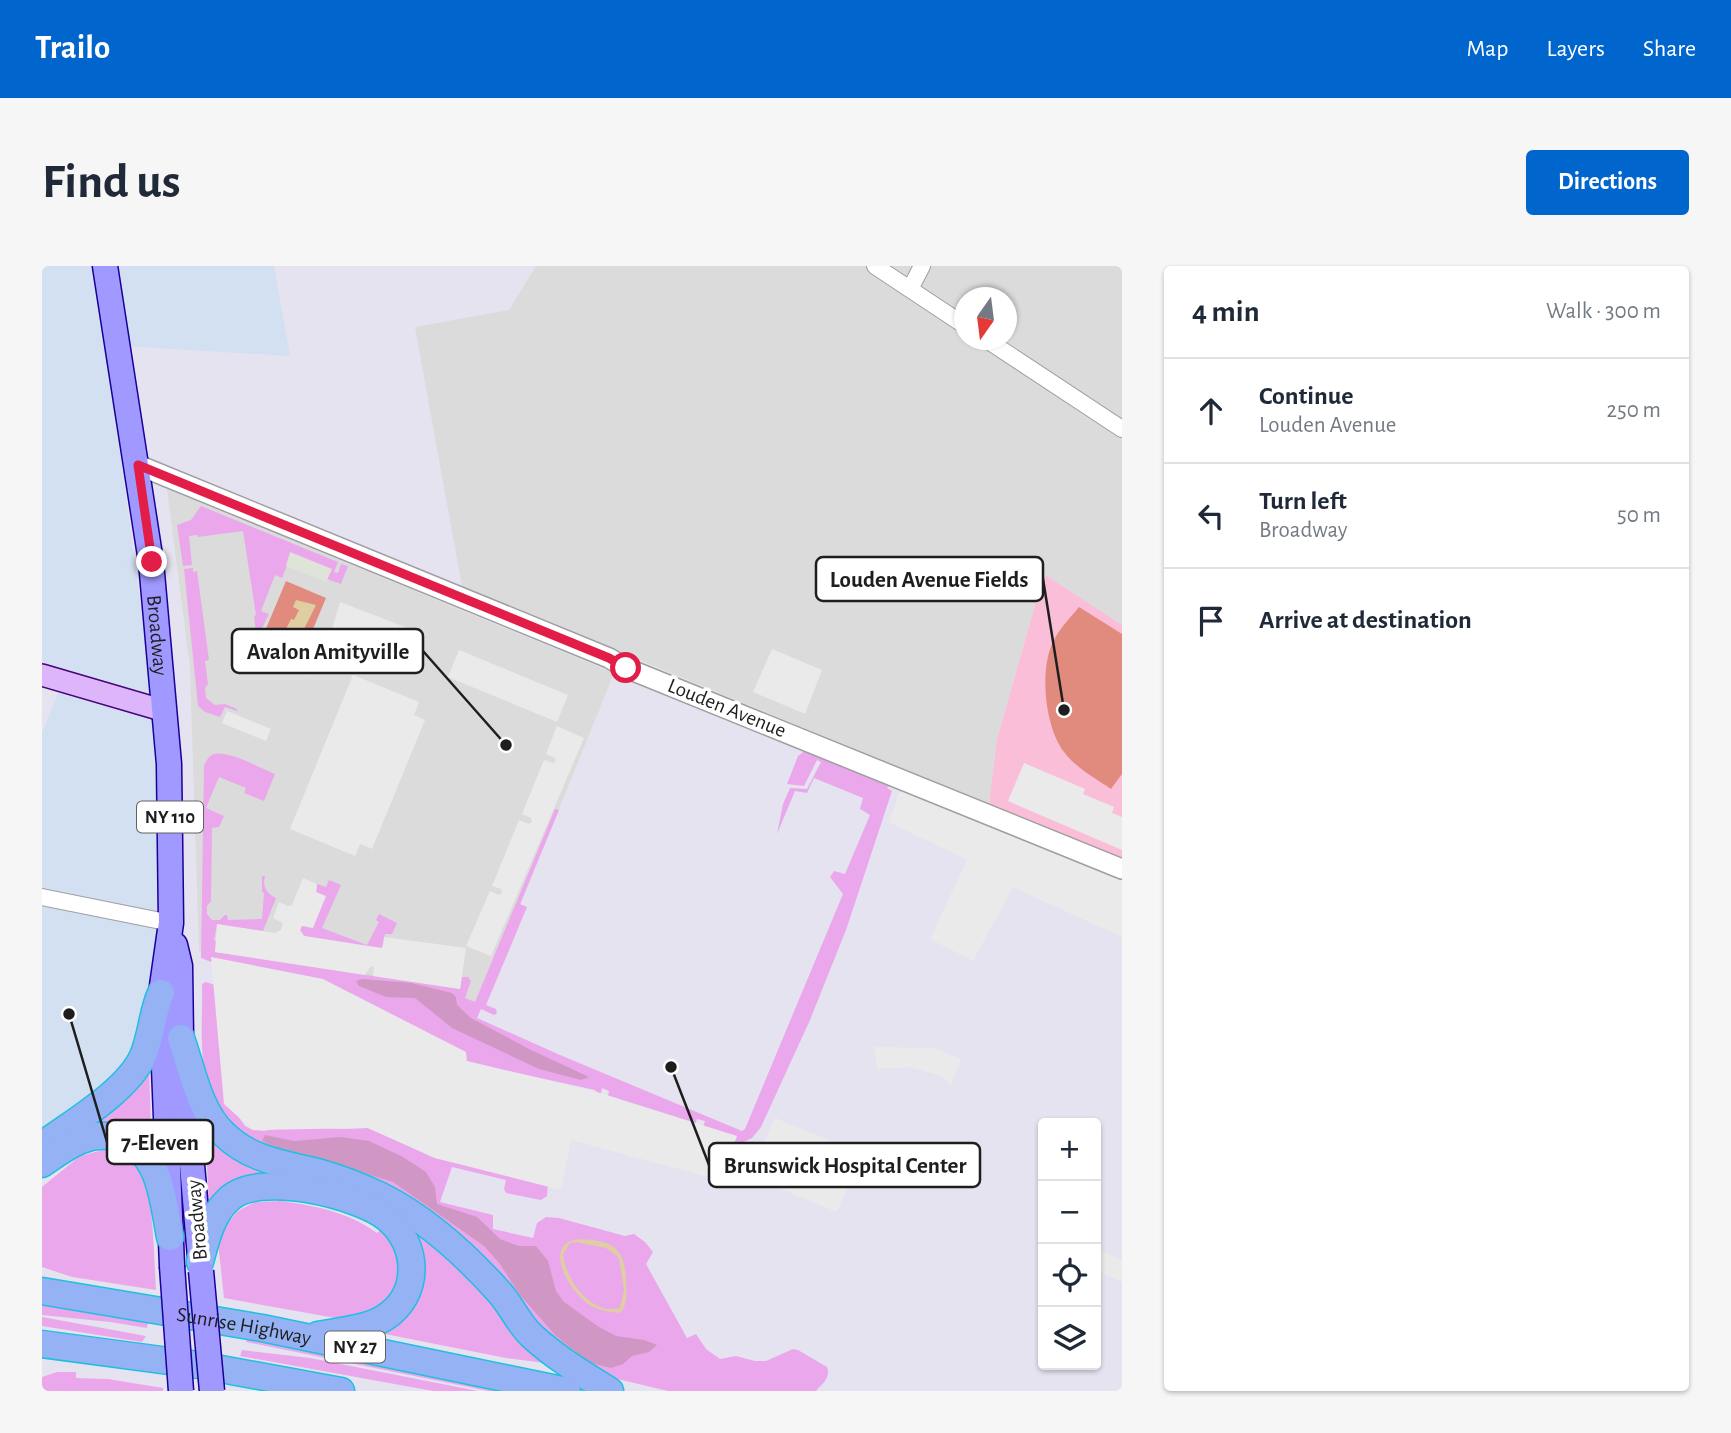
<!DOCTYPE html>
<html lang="en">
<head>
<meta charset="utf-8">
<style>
  body { margin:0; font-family:"Alegreya Sans",sans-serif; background:#f6f6f7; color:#1f2937 }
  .controls { position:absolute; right:21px; bottom:21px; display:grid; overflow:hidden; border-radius:7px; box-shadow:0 2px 5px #0004 }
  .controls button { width:63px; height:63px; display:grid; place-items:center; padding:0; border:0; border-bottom:2px solid #e0e1e3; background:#fff; color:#1f2937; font:35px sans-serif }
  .compass { position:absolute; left:912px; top:21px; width:63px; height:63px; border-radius:50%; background:#fff; box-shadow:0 2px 5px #0004; rotate:194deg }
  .stop { position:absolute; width:21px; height:21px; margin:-16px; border:5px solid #e11d48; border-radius:50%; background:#fff }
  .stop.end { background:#e11d48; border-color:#fff; box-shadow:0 2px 7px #0008 }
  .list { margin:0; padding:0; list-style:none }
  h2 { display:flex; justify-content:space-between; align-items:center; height:91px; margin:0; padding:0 28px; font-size:30px }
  h2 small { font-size:23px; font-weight:400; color:#747a83 }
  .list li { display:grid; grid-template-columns:46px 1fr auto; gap:21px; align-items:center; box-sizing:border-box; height:105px; padding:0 28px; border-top:2px solid #e0e1e3 }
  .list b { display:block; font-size:26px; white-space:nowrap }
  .list p { margin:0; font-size:23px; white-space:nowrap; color:#747a83 }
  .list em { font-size:23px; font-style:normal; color:#747a83 }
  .icon { flex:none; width:38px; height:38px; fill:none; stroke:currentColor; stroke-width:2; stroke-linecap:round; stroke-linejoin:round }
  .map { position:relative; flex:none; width:1080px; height:1125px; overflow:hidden; border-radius:7px }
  header { display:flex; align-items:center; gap:42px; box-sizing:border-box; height:98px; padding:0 35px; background:#0065cc; color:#fff }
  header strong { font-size:33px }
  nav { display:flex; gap:38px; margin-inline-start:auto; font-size:24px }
  .intro { display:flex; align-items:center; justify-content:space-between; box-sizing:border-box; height:168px; padding:0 42px }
  h1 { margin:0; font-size:49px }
  .button { padding:18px 32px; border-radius:7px; background:#0065cc; color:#fff; font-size:24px; font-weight:700 }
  main { display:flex; gap:42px; padding:0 42px }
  aside { flex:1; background:#fff; border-radius:7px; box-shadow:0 2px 5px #0004 }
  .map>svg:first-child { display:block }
  .residential { fill:#dbdbdc; fill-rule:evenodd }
  .commercial { fill:#d2e0f1 }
  .grass { fill:#eba7eb }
  .forest { fill:#d097c4 }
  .park { fill:#fbbed8 }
  .pitch { fill:#e18a7e }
  .parking { fill:#eaeaea }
  .plaza { fill:#dee5d8 }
  .water { fill:#decea2; fill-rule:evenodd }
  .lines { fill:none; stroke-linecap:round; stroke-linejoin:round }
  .minor-casing { stroke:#9f9f9f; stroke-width:18 }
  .tertiary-casing { stroke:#9f9f9f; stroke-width:22 }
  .secondary-casing { stroke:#4a0178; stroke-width:24 }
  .primary-casing { stroke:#1a0098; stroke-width:27 }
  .trunk-casing { stroke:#1ec0df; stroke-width:29 }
  .minor { stroke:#fff; stroke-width:16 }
  .tertiary { stroke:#fff; stroke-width:19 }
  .secondary { stroke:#dcb5fb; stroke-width:21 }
  .primary { stroke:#a099ff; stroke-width:24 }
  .trunk { stroke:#94b2f4; stroke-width:26 }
  .primary-bridge-casing { stroke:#1a0098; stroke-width:27; stroke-linecap:butt }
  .primary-bridge { stroke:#a099ff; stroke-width:24 }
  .route { stroke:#e11d48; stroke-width:9 }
  .labels { text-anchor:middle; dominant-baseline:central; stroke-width:7; stroke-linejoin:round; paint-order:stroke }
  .shield { fill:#fff; stroke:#626262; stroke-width:2 }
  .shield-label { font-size:19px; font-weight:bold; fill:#1e1e1e }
  .street-label { font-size:21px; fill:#1e1e1e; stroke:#fff }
  .leader { fill:none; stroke:#1e1e1e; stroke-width:2.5 }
  .callout-dot { fill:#1e1e1e; stroke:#fff; stroke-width:2.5 }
  .callout { fill:#fff; stroke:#1e1e1e; stroke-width:2.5 }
  .callout-label { font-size:23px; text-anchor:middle; font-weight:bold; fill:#1e1e1e }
</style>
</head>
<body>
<header>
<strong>Trailo</strong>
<nav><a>Map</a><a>Layers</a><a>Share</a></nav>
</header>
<div class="intro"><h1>Find us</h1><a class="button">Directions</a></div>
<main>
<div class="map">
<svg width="1080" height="1125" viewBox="0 0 1080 1125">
  <rect width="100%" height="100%" fill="#e5e3ef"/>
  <!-- residential -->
  <path class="residential" d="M 494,0 L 1080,0 L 1080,359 L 1002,308 L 955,473 L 947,538 L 420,321 L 373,61 L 467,44 ZM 922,32 L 964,32 L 964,74 L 922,74 Z
    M 125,223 L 572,407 L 427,766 L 384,721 L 157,685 L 148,401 Z"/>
  <!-- commercial -->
  <path class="commercial" d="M 0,0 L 232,0 L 248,90 L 64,79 L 114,457 L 121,664 L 86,800 L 0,867 L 0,467 L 18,423 L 0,416 Z"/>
  <!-- grass -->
  <path class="grass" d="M 159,240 L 296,296 L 292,306 L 296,307 L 299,298 L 306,300 L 299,318 L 285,313 L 289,304 L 247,294 L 240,312 L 233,309 L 219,345 L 227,348 L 217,368 L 224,372 L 223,374 L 215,375 L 212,350 L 214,349 L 201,265 L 156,271 L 155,269 L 147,270 L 150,299 L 141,300 L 135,259 L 149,254 Z
    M 151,302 L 151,306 L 155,305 L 167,394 L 163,395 L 166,418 L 163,422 L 164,432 L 173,439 L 183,438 L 195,443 L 195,445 L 183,441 L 178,451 L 163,446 L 156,440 L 142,303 Z
    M 765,483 L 849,518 L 845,522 L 850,525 L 804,664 L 768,754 L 719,861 L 710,872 L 691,881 L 661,861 L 663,855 L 655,853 L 653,860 L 564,840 L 567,825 L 560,822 L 558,831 L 553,824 L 429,797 L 159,692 L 162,500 C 163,497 166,492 168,490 C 180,480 220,503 233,508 L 222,535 L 202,527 L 204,522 L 177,511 L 164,542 L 182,550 L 177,561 L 170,562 L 169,635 L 165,640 L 165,648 L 170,654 L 178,654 L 183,649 L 185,649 L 186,654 L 220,653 L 222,627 L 220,626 L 220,610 L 223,610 C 220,621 225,628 234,632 L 221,665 L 175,659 L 172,674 L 175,676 L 173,686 L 418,723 L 420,711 L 426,711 L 429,715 L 423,732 L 433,736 L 513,543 L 517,544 L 478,638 L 485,641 L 444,739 L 454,743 L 455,747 L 452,749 L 439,743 L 435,752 L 518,789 L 700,865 L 703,863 L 801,628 L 788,611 L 792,605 L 803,608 L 828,549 L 818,543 L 821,532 L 772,512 L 765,527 L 753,525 L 735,568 L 741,538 L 748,522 L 765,523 L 779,496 L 775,494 L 762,520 L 745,518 L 756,490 Z
    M 287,614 L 299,619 L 280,662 L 325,679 L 337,656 L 334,654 L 337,648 L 355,657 L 350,668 L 343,668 L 340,682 L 262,670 L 258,664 L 260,659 L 270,662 L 275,618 L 284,621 Z
    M 164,716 L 190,725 L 194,847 L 203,860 L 211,864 L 222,865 L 249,860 L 301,863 L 326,862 L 393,892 L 506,918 L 505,930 L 499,934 L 464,927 L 462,923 L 464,914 L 410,901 L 398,936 L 451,949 L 451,963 L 491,972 L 495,957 L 504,951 L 517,952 L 583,970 L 592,968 L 603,976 L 611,986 L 604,998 L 645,1072 L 654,1068 L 664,1083 L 678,1093 L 694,1090 L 713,1095 L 724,1095 L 751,1083 L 756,1084 L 785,1101 C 789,1112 781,1117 774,1125 L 626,1125 L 559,1109 L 518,1087 L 417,976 L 205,873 C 193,862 180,851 172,837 C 155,807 161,752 160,718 Z
    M 107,804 L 110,886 L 55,863 L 54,856 Z
    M 163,860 L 233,905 L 167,939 Z
    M 61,884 C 72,886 88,888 96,898 C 112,917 112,997 114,1024 L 30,1011 L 0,1001 L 0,921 L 38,890 Z
    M 239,935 C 274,940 306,946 335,967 L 341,962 L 358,980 L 360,1020 L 328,1050 L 299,1053 L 182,1032 L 176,976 L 185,958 L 196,945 L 213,936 Z
    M 377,961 L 392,972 L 503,1097 L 464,1092 L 328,1065 L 349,1055 L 369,968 Z
    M 0,1039 L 106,1056 L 105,1062 L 68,1056 L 0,1049 Z
    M 0,1051 L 104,1070 L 100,1076 L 0,1060 Z
    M 206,1070 L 485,1125 L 446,1125 L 204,1076 Z
    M 200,1084 L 268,1092 L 436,1125 L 391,1125 L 198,1090 Z
    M 15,1106 L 34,1106 L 34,1112 L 66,1113 L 121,1122 L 121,1125 L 0,1125 L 0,1111 Z"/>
  <!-- forest -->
  <path class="forest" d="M 320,713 L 369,717 L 410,727 L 414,731 L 415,739 L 429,752 L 487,783 L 547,811 L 539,814 L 497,803 L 410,762 L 373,732 L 344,731 L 317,720 L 314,715 Z
    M 223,869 L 252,875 L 299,871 L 327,875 L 361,891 L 384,906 L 393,921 L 395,938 L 435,951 L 458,973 L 477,980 L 494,980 L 506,995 L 514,1025 L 522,1036 L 557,1061 L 574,1070 L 602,1074 L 615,1079 L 607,1086 L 590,1090 L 581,1098 L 569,1102 L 548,1097 L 514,1070 L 478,1029 L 458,998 L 442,980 L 351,916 L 267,890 L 240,884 L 220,875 Z"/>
  <!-- park -->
  <path class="park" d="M 1002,308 L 1080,359 L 1080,592 L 947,538 L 955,473 Z"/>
  <!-- pitch -->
  <path class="pitch" d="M 244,315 L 284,332 L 263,382 L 223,365 Z
    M 1037,341 L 1080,368 L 1080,508 L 1069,523 C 1053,512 1034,502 1022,486 C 1003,461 997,404 1011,376 C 1017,363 1028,352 1037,341 Z"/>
  <!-- parking -->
  <path class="parking" d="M 298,336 L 363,361 L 350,388 L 290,363 Z
    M 730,383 L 780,404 L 763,448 L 711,426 Z
    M 417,384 L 526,429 L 515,456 L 406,411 Z
    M 311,409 L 377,436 L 372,449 L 383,454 L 330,583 L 318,578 L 313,590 L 248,563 Z
    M 185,445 L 229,463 L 224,475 L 180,457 Z
    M 515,460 L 542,472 L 449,690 L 424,680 L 448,625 L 457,629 L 460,627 L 459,623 L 450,620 L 477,554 L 487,558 L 490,556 L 489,552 L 480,548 L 502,494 L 511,497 L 514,495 L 513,492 L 504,488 Z
    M 982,497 L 1043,523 L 1041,528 L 1072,541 L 1070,547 L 1080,551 L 1080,584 L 966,535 Z
    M 862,514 L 1080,603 L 1080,671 L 971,621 L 931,695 L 888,673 L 925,594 L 847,556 Z
    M 261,612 L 275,618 L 274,626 L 284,630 L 271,662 L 260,660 L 258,664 L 262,670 L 338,682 L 341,681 L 342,671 L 424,682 L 418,723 L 331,710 L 332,701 L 329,700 L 323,709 L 173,686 L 175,658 L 233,667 L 239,664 L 241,657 L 231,652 L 237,636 L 246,640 L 250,639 Z
    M 169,691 L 281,713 L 424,786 L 425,795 L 555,826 L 695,870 L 691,881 L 670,912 L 529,874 L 519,924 L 393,892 L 326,862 L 211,864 L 182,838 Z
    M 832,781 L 891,782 L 919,793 L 909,820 L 900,810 L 867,801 L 835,803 Z
    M 733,852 L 819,887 L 795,946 L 707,910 Z
    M 1054,982 L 1080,994 L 1080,1016 L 1054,1004 Z"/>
  <!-- plaza -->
  <path class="plaza" d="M 248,286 L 290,303 L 284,316 L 244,300 Z
    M 226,367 L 277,389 L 268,410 L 217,391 L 215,375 L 223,374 Z"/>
  <!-- water -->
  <path class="water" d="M 254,334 L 274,339 L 258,371 L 248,364 L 247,367 L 243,365 L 249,353 L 252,354 L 257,344 L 251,341 Z
    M 538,973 C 571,975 583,981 584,1016 C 585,1026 585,1034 581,1044 L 577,1047 C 567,1046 558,1044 549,1040 C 529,1028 497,977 538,973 ZM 534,976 L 564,982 L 577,992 L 582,1024 L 578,1042 C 549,1050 523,1013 521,988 L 528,977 Z"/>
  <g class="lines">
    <!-- minor casing -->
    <g class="minor-casing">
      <path id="minor" d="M 833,0 L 922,59
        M 868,23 L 880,0
        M 945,74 L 1080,163
        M 0,631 L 129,657"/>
    </g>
    <!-- tertiary casing -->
    <g class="tertiary-casing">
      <path id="tertiary" d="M 96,199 L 567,392 L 584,402 L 1080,603"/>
    </g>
    <!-- secondary casing -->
    <g class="secondary-casing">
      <path id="secondary" d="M 0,409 L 123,445"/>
    </g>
    <!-- primary casing -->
    <g class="primary-casing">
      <g id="primary">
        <path id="s1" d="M 63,0 L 109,296 L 127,498 L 129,657 L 119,727 L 130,1000"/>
        <path d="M 133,679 L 138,700 L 139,772 L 158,991"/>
      </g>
    </g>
    <!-- trunk casing -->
    <g class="trunk-casing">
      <g id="trunk">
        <path d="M 139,772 C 150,803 157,845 182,868 C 209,895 245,898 279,907 C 300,913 320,921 339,930 C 385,953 424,989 458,1027 C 470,1041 477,1058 490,1070 C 514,1092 541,1108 568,1125"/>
        <path d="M 3,877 C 33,855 86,824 101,790 C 110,769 110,746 119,727"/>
        <path d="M 0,898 C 24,881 48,862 80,873 C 119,888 121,935 128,971"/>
        <path d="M 158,996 C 164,974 169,950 186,934 C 215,904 317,929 346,953 C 377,979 379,1029 342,1052 C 324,1063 297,1065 276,1069"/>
        <path id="s2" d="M 0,1025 L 220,1062 L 525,1125"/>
        <path d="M 0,1078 L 157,1099 L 299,1125"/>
      </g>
    </g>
    <!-- minor -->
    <use href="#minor" class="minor"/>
    <!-- tertiary -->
    <use href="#tertiary" class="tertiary"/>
    <!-- secondary -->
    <use href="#secondary" class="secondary"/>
    <!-- primary -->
    <use href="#primary" class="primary"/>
    <!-- trunk -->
    <use href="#trunk" class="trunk"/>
    <!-- primary-bridge casing -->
    <g class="primary-bridge-casing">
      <path id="primary-bridge" d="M 130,1000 L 139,1125
        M 159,1005 L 170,1125"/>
    </g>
    <!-- primary-bridge -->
    <use href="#primary-bridge" class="primary-bridge"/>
  </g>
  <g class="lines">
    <!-- route -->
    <path class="route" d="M 110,296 L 96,199 L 567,392 L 584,402"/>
  </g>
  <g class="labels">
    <!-- shield labels -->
    <g class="shield">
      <rect x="95" y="535.5" width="66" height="31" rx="5"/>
      <rect x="283" y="1065.5" width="60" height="31" rx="5"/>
    </g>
    <g class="shield-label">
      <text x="128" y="551">NY 110</text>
      <text x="313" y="1081">NY 27</text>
    </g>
    <!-- street labels -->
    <g class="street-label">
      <text stroke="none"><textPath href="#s1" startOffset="373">Broadway</textPath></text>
      <text transform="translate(685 442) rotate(22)">Louden Avenue</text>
      <text transform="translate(155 954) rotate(-95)">Broadway</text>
      <text stroke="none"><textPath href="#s2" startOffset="205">Sunrise Highway</textPath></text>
    </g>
  </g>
  <!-- callouts -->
  <path class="leader" d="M1022 444L1001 313M464 479L381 385M27 748L65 876M629 801L667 899"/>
  <g class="callout-dot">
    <circle cx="1022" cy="444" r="7"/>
    <circle cx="464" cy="479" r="7"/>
    <circle cx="27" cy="748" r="7"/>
    <circle cx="629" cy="801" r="7"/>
  </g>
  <g class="callout">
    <rect x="774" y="291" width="227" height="44" rx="7"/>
    <rect x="190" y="363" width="191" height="44" rx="7"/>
    <rect x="65" y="854" width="106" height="44" rx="7"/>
    <rect x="667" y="877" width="271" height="44" rx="7"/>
  </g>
  <g class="callout-label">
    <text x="887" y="321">Louden Avenue Fields</text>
    <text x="286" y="393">Avalon Amityville</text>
    <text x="118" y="884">7-Eleven</text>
    <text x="803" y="907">Brunswick Hospital Center</text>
  </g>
</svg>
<div class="controls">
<button>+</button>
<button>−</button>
<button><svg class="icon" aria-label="locate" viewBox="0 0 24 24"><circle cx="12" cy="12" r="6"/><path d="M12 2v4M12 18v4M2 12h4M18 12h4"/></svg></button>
<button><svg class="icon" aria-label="layers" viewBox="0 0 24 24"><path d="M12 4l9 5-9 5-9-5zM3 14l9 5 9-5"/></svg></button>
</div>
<svg class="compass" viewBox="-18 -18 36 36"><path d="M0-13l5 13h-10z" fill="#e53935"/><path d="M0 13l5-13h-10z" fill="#747a83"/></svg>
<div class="stop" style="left:584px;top:402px"></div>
<div class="stop end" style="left:110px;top:296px"></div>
</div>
<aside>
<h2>4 min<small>Walk · 300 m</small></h2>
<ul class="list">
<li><svg class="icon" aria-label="ahead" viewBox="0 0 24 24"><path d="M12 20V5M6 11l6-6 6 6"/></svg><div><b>Continue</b><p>Louden Avenue</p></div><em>250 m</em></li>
<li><svg class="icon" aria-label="left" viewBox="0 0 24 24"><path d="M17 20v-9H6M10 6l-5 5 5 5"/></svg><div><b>Turn left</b><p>Broadway</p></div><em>50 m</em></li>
<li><svg class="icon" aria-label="arrive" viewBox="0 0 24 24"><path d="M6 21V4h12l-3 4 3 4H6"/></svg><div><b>Arrive at destination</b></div></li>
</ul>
</aside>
</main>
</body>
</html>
